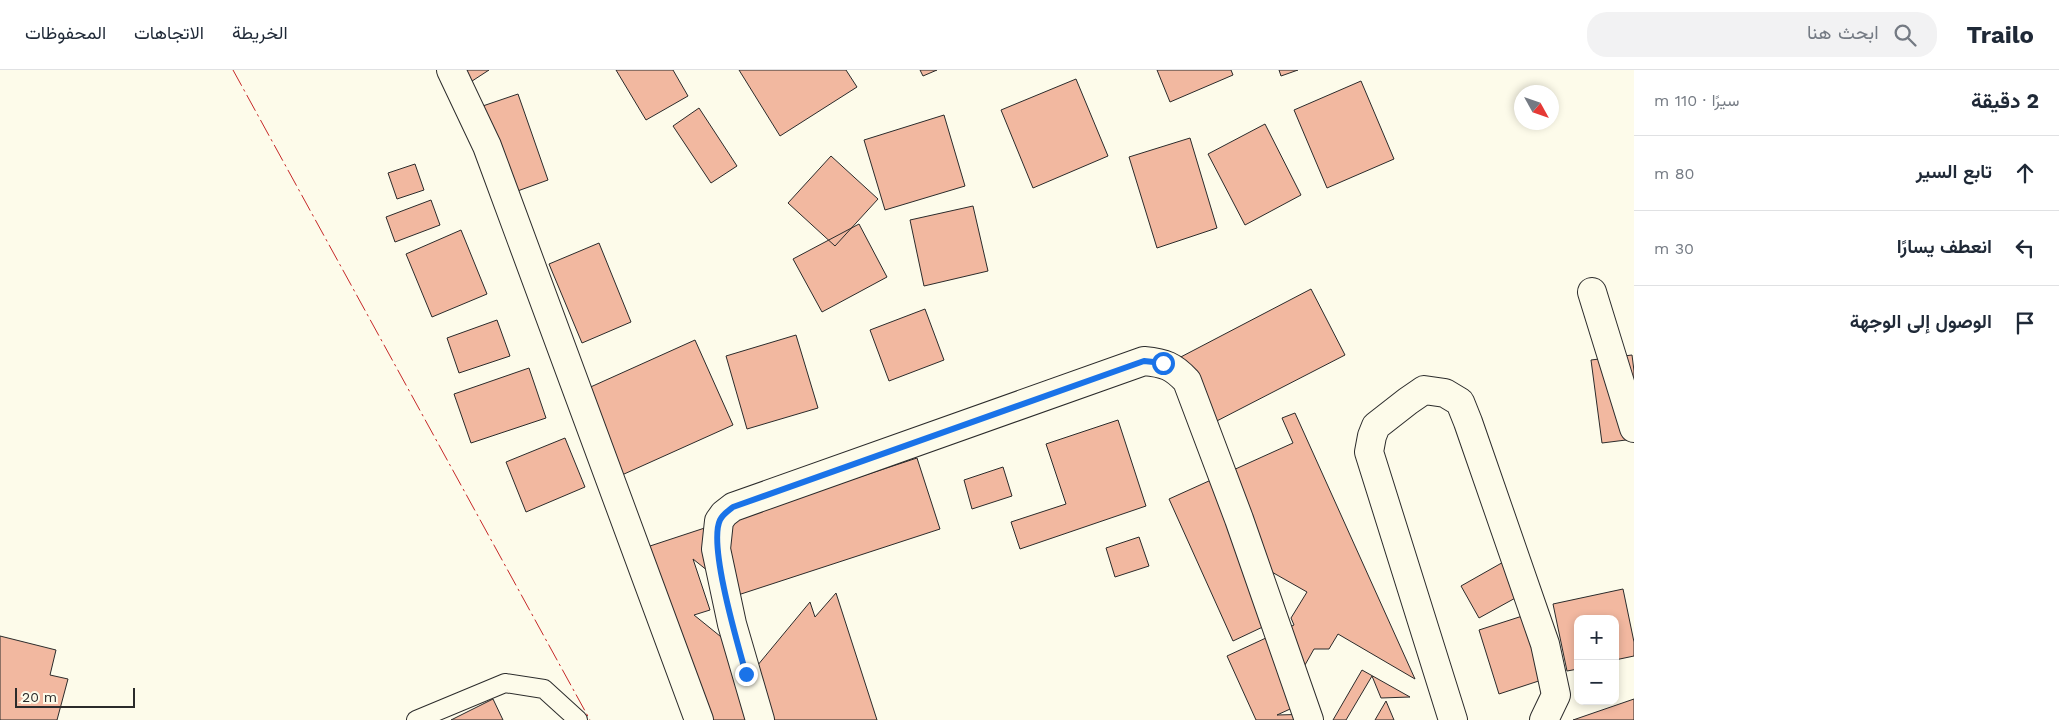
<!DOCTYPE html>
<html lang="ar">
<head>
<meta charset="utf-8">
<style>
  body { margin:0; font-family:"Work Sans",Vazirmatn,sans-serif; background:#f2f2f3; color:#1f2937; direction:rtl }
  .controls { position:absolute; right:15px; bottom:15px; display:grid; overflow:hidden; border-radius:10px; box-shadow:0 2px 8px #0003 }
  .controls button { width:45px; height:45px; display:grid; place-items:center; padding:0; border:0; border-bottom:1px solid #e0e1e3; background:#fff; color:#1f2937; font:25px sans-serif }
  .compass { position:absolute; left:1514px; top:15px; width:45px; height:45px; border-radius:50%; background:#fff; box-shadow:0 2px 8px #0003; rotate:130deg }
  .scale { position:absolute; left:15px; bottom:12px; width:120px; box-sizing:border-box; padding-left:5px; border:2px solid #2b2b2b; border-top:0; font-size:14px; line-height:18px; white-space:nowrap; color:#2b2b2b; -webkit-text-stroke:4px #fdfbea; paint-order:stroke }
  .stop { position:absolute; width:15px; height:15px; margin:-11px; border:4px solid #1a73e8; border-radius:50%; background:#fff }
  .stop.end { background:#1a73e8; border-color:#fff; box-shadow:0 1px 5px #0008 }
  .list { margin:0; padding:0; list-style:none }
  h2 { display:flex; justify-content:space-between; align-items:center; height:65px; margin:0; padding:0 20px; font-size:21px }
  h2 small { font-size:16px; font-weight:400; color:#747a83 }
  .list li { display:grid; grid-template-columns:32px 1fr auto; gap:15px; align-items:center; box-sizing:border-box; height:75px; padding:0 20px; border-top:1px solid #e0e1e3 }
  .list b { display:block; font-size:19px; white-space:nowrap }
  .list em { font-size:16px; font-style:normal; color:#747a83 }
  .icon { flex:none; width:28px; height:28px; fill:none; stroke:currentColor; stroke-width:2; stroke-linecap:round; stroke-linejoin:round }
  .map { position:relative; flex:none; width:1634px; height:650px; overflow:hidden; direction:ltr }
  header { display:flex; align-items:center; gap:30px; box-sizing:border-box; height:70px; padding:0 25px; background:#fff; border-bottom:1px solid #e0e1e3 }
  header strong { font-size:24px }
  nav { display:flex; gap:28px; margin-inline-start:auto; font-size:18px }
  .search { width:350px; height:45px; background:#f2f2f3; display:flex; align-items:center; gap:12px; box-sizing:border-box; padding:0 18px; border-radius:20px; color:#747a83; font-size:19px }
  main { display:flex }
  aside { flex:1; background:#fff }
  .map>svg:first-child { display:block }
  .building { fill:#f2b8a0; stroke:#2b2b2b }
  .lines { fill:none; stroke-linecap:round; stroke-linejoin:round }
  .lane-casing { stroke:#2b2b2b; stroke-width:20 }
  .street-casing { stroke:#2b2b2b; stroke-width:30 }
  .lane { stroke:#fdfbea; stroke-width:18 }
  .street { stroke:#fdfbea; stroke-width:28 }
  .power { stroke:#c62828; stroke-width:1; stroke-dasharray:18 4 2.5 4; stroke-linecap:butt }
  .route { stroke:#1a73e8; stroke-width:6 }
</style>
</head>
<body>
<header>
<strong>Trailo</strong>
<div class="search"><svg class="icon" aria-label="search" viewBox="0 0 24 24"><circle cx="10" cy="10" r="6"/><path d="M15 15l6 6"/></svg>ابحث هنا</div>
<nav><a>الخريطة</a><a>الاتجاهات</a><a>المحفوظات</a></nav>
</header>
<main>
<aside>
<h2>2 دقيقة<small>سيرًا · 110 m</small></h2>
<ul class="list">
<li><svg class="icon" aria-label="ahead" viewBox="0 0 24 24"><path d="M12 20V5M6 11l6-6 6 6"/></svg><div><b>تابع السير</b></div><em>80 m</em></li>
<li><svg class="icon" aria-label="left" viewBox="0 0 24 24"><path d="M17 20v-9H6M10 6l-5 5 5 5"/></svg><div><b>انعطف يسارًا</b></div><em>30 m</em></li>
<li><svg class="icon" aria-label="arrive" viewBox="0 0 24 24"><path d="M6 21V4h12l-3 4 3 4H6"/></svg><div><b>الوصول إلى الوجهة</b></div></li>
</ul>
</aside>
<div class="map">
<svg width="1634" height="650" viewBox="0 0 1634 650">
  <rect width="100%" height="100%" fill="#fdfbea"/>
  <!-- building -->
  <path class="building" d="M 456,0 L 489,0 L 466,15 Z
    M 616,0 L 673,0 L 688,26 L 646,50 Z
    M 739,0 L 846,0 L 857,17 L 780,66 Z
    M 920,0 L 937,0 L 923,6 Z
    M 1157,0 L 1231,0 L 1233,5 L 1170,32 Z
    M 1279,0 L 1298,0 L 1281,6 Z
    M 1076,9 L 1108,86 L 1033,118 L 1001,40 Z
    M 1361,11 L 1394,89 L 1327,118 L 1294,40 Z
    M 518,24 L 548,110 L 501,127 L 471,40 Z
    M 699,38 L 737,96 L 711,113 L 673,56 Z
    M 944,45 L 965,116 L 885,140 L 864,70 Z
    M 1265,54 L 1301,125 L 1245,155 L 1208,84 Z
    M 1190,68 L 1217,158 L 1157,178 L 1129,87 Z
    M 831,86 L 878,129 L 835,176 L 788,133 Z
    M 415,94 L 424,120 L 397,129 L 388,103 Z
    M 431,130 L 440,155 L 395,172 L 386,147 Z
    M 973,136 L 988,201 L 924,216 L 910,150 Z
    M 859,154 L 887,207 L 822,242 L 793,189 Z
    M 461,160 L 487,224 L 432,247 L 406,184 Z
    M 599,173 L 631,252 L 582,273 L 549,194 Z
    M 1311,219 L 1345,285 L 1209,355 L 1175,290 Z
    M 925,239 L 944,290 L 889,311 L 870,260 Z
    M 497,250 L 510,286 L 459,303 L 447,268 Z
    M 796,265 L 818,338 L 747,359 L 726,286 Z
    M 695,270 L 733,355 L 613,409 L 575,324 Z
    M 1632,285 L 1634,301 L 1634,369 L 1602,373 L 1591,290 Z
    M 529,298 L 546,348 L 471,373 L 454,324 Z
    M 1295,343 L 1415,609 L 1338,564 L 1329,579 L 1314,579 L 1301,602 L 1301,634 L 1277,645 L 1316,644 L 1319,650 L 1256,650 L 1227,586 L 1294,555 L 1291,548 L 1307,522 L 1263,497 L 1286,546 L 1233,571 L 1169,429 L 1293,373 L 1282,348 Z
    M 1118,350 L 1146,436 L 1020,479 L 1011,452 L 1066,434 L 1046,374 Z
    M 565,368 L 585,417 L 526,442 L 506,392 Z
    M 917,388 L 940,459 L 738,525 L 693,489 L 710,540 L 694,545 L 757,596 L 810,532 L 815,547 L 836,523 L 877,650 L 703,650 L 647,477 Z
    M 1003,397 L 1012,426 L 972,439 L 964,410 Z
    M 1139,467 L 1149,496 L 1115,507 L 1106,478 Z
    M 1521,482 L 1539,515 L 1479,548 L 1461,516 Z
    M 1623,519 L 1634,572 L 1634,586 L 1615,590 L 1615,549 L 1578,549 L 1578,599 L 1567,601 L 1553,534 Z
    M 1541,540 L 1560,604 L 1499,624 L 1479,560 Z
    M 0,566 L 56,580 L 50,605 L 68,609 L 57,650 L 0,650 Z
    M 1362,600 L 1410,627 L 1381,628 L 1372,606 L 1346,650 L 1333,650 Z
    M 493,629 L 503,650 L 451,650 Z
    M 1634,629 L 1634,650 L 1573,650 Z
    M 1386,631 L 1394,650 L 1375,650 Z"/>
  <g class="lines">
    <!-- lane casing -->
    <g class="lane-casing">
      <path id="lane" d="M 416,650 L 505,613 L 544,619 L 578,650"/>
    </g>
    <!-- street casing -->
    <g class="street-casing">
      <path id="street" d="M 451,0 L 487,76 L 699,650
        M 1592,222 L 1634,358
        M 760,650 L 732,554 L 716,479 L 719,451 L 724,444 L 733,437 L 1144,291 C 1165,293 1173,296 1187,311 L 1239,449 L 1309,650
        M 1453,650 L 1369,382 L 1372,366 L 1376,356 L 1408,331 L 1424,320 L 1445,323 L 1460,332 L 1468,352 L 1545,574 L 1556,625 L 1544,650"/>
    </g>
    <!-- lane -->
    <use href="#lane" class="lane"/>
    <!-- street -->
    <use href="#street" class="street"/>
    <!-- power -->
    <path class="power" d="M 233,0 L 590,650"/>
  </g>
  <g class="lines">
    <!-- route -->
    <path class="route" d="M 746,604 C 738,575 708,475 720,450 C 723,444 728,441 733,437 L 1144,291 L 1163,293"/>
  </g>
</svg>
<div class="controls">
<button>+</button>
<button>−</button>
</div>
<svg class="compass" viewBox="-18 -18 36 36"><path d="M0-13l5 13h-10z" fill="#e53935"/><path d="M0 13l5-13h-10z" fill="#747a83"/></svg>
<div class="scale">20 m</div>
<div class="stop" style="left:1163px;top:293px"></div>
<div class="stop end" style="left:746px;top:604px"></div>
</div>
</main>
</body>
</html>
